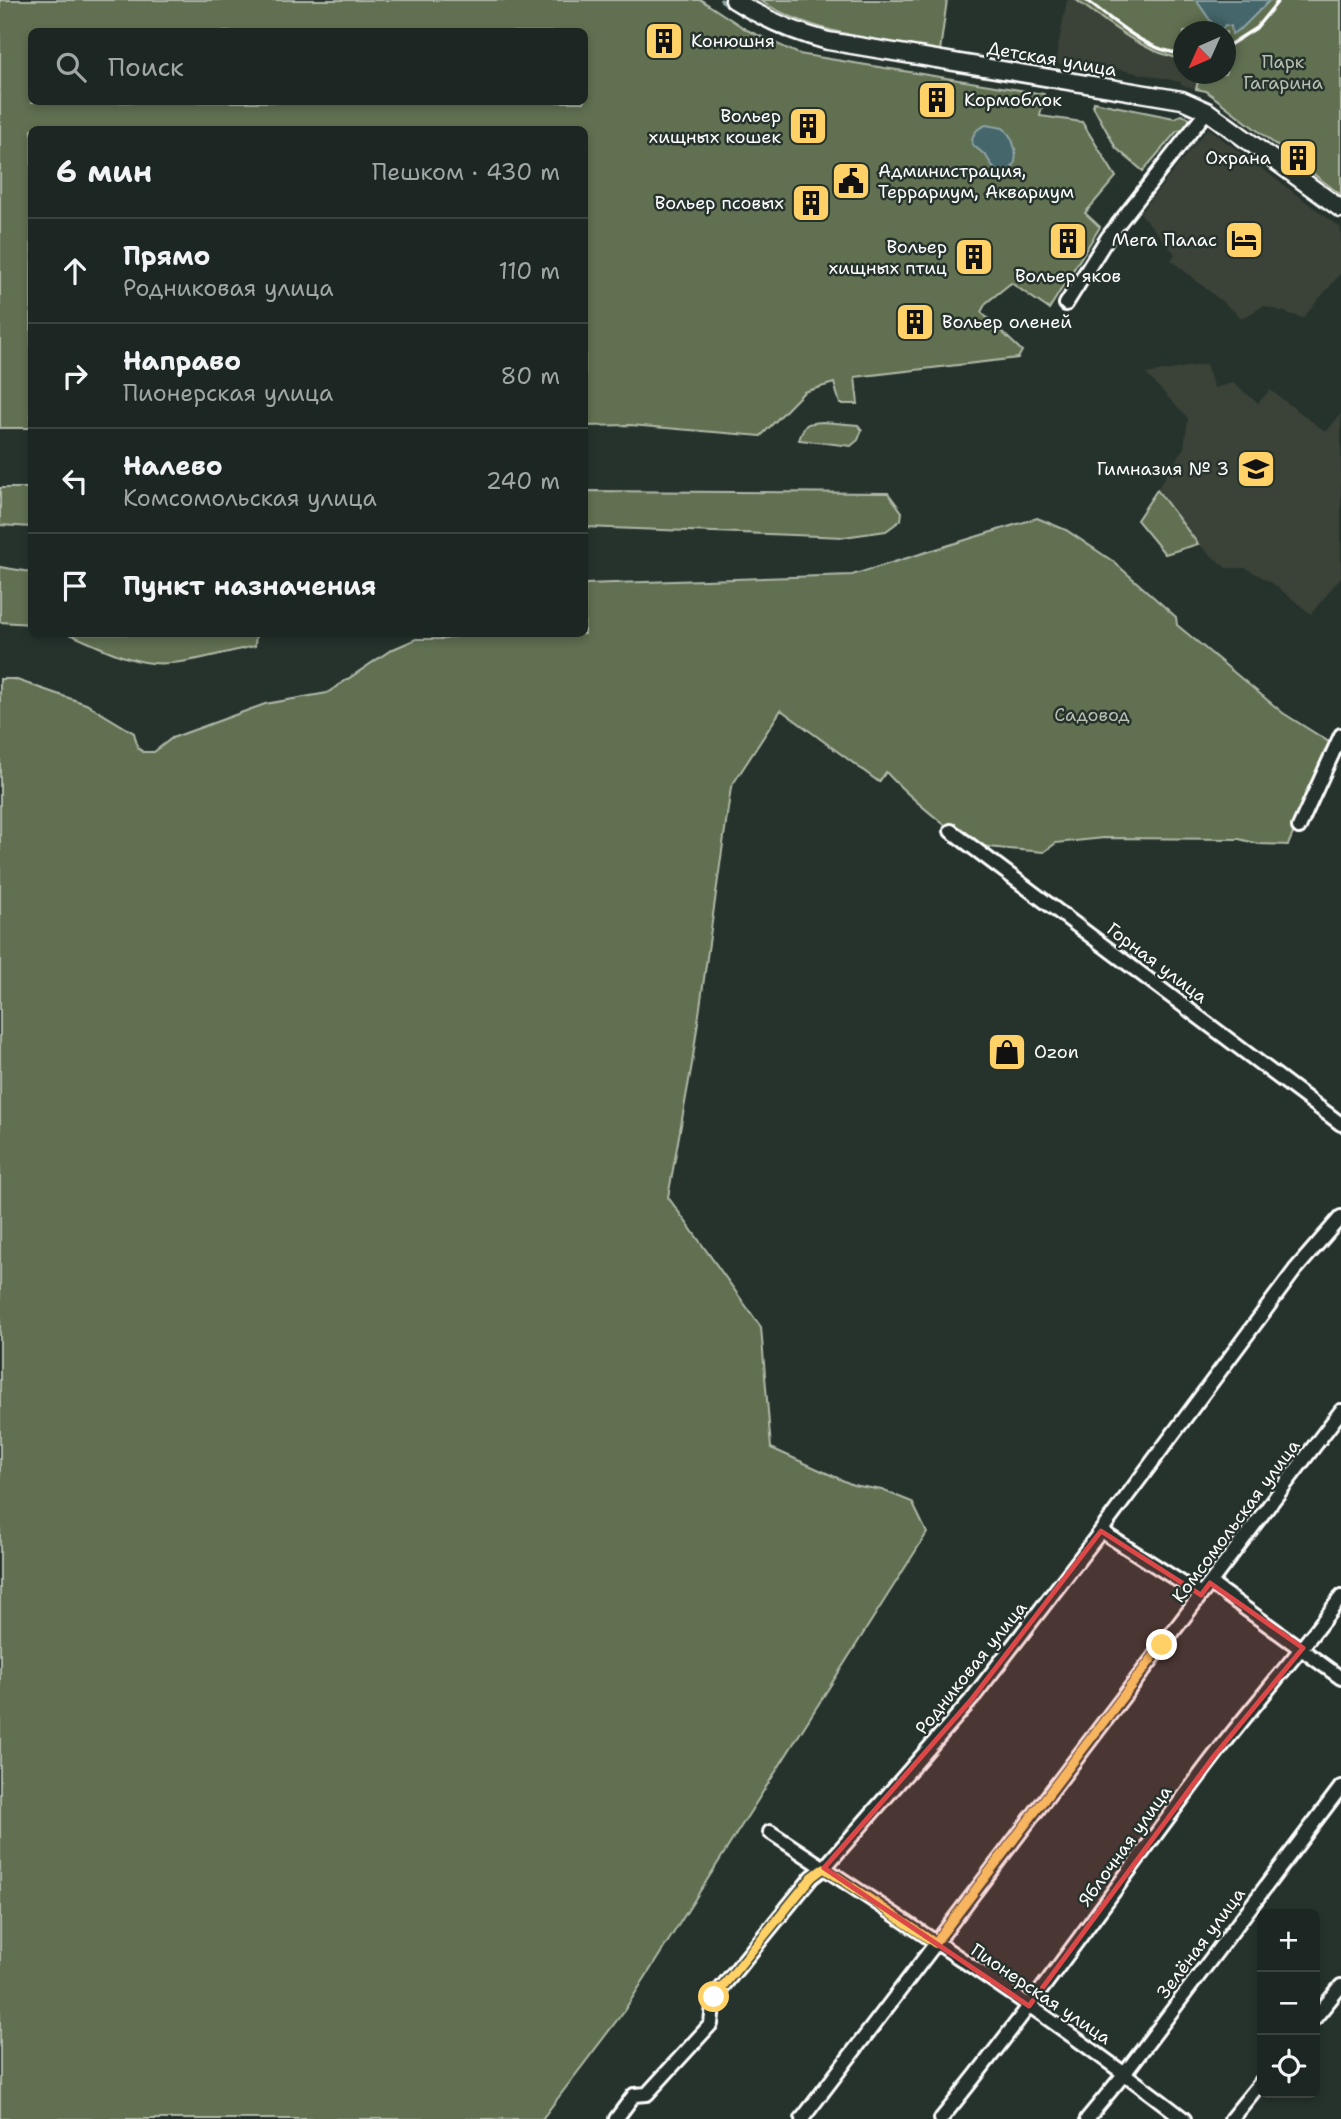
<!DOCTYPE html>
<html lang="ru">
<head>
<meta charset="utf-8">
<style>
  body { margin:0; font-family:"Shantell Sans",sans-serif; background:#29322f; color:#f1f3f6 }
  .controls { position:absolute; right:21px; bottom:21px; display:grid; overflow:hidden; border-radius:10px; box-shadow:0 4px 10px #0003 }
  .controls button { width:63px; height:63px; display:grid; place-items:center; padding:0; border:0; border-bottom:2px solid #3a4340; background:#1c2622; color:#f1f3f6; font:35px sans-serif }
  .compass { position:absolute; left:1173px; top:21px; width:63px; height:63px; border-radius:50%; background:#1c2622; box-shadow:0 4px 10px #0003; rotate:225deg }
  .stop { position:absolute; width:21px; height:21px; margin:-16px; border:5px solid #ffd166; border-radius:50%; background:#fff }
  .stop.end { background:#ffd166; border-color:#fff; box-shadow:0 2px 7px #0008 }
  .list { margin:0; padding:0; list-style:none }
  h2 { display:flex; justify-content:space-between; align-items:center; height:91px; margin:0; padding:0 28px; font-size:30px }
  h2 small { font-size:23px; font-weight:400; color:#a0a5a5 }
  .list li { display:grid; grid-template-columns:46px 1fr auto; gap:21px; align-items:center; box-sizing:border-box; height:105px; padding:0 28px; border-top:2px solid #3a4340 }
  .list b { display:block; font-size:26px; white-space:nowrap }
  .list p { margin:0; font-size:23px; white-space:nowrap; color:#a0a5a5 }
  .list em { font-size:23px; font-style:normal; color:#a0a5a5 }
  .icon { flex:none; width:38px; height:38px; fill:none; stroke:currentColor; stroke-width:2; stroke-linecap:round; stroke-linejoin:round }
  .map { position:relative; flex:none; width:1341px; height:2119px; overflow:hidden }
  .search { position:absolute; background:#1c2622; box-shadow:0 4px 10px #0003; left:28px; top:28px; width:560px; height:77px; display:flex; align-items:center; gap:18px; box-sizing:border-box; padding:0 24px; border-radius:10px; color:#a0a5a5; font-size:26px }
  .panel { position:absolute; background:#1c2622; box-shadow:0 4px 10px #0003; left:28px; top:126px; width:560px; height:511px; border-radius:10px }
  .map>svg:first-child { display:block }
  .built { fill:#3a4238 }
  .green { fill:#617051; stroke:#b0b8a8; stroke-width:2; fill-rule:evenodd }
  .water { fill:#45666b; stroke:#8fa3a6; stroke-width:2 }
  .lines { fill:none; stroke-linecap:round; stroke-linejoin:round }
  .stream { stroke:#8fa3a6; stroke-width:3.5 }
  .street-casing { stroke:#fff; stroke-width:18 }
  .secondary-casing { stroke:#fff; stroke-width:21 }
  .street { stroke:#26332d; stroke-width:12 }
  .secondary { stroke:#26332d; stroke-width:16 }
  .rail { stroke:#fff; stroke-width:3.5 }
  .route { stroke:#ffd166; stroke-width:9 }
  .marked { fill:#dc4848; fill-opacity:0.2; stroke:#dc4848; stroke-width:5; stroke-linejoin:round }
  .labels { text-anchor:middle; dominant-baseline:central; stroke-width:5; stroke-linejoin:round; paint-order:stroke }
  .poi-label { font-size:18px; fill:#fff; stroke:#26332d; text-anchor:end }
  .street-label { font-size:18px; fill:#fff; stroke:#26332d }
  .park-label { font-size:18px; fill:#b8bfb1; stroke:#26332d }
</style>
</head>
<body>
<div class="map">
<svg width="1341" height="2119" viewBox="0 0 1341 2119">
  <rect width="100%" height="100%" fill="#26332d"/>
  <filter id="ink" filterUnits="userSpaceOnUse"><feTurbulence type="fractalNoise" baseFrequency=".0143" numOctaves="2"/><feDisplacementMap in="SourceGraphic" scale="14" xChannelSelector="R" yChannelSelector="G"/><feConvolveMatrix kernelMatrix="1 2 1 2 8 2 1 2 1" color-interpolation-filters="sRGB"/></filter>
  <g filter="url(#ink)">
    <!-- built -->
    <path class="built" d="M 1067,0 L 1076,0 L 1155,52 L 1183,59 L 1184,74 L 1200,74 L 1196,89 L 1181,85 L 1181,82 L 1088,63 L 1087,69 L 1055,63 Z
      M 1208,128 L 1341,228 L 1341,273 L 1303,318 L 1264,306 L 1242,318 L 1171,260 L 1175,254 L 1140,213 Z
      M 1206,364 L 1214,388 L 1233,383 L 1258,403 L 1270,390 L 1326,432 L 1341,414 L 1341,577 L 1311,614 L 1272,583 L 1246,568 L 1226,568 L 1198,544 L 1165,554 L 1137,520 L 1184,448 L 1188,418 L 1146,374 Z"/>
    <!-- green -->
    <path class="green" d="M 0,0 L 701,0 L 747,30 L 799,54 L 1044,94 L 1040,116 L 1082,122 L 1116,177 L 1085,213 L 1100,227 L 1049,309 L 1011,283 L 986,303 L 981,312 L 1022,351 L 1018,358 L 855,377 L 858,404 L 840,404 L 834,383 L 804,392 L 761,436 L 630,425 L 585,426 L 584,130 L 32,130 L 31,428 L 0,428 ZM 32,32 L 584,32 L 584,102 L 32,102 Z
      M 759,0 L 947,0 L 940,51 C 878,40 813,34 759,0 Z
      M 1076,0 L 1341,0 L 1341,195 L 1206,91 L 1196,89 L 1200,74 L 1226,74 L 1226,32 L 1184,32 L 1183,59 C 1142,53 1109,23 1076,0 Z
      M 1094,102 L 1174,118 L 1181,115 L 1188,117 L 1190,123 L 1186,130 L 1177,131 L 1143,171 L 1116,148 L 1093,106 Z
      M 823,422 L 858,425 L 862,430 L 858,440 L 851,446 L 799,440 C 805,423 805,423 823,422 Z
      M 0,488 L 31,488 L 31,527 L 0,525 Z
      M 1157,490 L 1198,544 L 1165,554 L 1137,520 Z
      M 585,491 L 888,493 L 902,512 L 901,520 L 886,531 L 844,537 L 585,527 Z
      M 1037,518 L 1066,530 L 1114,562 L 1176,617 L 1177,625 L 1283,713 L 1332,744 L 1288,845 L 1259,844 L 1239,839 L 1104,838 L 1056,843 L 1044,852 C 1028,850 988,849 974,844 C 954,836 901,789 886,772 L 879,782 L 781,710 L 731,787 L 692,1064 L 668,1197 L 761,1327 L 771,1448 L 853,1485 L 882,1490 L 912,1502 L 927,1533 L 624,2011 L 542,2119 L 0,2119 L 0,679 L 14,679 L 86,704 L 134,733 L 138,748 L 143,752 L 154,752 L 172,738 L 265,704 L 327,693 L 391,650 L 416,639 L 445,639 L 462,634 L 584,634 L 585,584 L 852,575 Z
      M 0,567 L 31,572 L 31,624 L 0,622 Z
      M 69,634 L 256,634 L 255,646 C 224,652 183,666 152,663 C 123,660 96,645 69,634 Z"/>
    <!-- water -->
    <path class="water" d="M 1196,0 L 1270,0 L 1243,27 L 1232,34 L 1231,26 L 1225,25 L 1221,31 L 1217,30 Z
      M 986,125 L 1003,128 C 1021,143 1021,180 995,170 L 986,156 L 973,145 C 970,135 977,128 986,125 Z"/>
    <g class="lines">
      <!-- stream -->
      <path class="stream" d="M 721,0 L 742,15 L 785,37"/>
      <!-- street casing -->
      <g class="street-casing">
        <path id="street" d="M 1066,304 L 1108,237 L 1207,111
          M 1299,827 L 1341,735
          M 951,831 L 1341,1124
          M 1101,1531 L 1201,1595
          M 1210,1583 L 1341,1678
          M 770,1832 C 910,1925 1052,2016 1184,2119
          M 1315,2018 L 1341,1986
          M 616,2119 L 634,2095 L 647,2094 L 711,2024 L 714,1997 L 812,1877 L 824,1868 L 971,1700 L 1101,1531 L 1295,1270 L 1341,1217
          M 802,2119 L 1341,1411
          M 941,2119 C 1036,2002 1121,1879 1212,1759 C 1254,1704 1300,1653 1341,1597
          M 1087,2119 L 1125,2073 L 1341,1787
          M 1231,2119 L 1262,2081"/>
      </g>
      <!-- secondary casing -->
      <g class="secondary-casing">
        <path id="secondary" d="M 734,0 C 764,19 793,32 828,41 L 1182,100 L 1207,111 L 1341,209"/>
      </g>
      <!-- street -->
      <use href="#street" class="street"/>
      <!-- secondary -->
      <use href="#secondary" class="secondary"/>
      <!-- rail -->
      <path class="rail" d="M 1086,0 C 1116,22 1145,51 1184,54
        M 1226,47 L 1256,28 L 1279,0"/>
    </g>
  </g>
  <g class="lines" filter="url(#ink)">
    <!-- route -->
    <path class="route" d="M 714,1997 L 812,1877 L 824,1868 L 935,1943 L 1162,1645"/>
  </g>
  <!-- marked area -->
  <path class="marked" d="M 1101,1531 L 1201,1595 L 1210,1583 L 1303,1648 L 1214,1756 L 1029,2006 L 824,1868 L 971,1700 Z"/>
  <!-- icons -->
  <defs>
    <g id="building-square" transform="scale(2.0125)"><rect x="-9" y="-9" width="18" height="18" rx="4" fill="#ffd166" stroke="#26332d"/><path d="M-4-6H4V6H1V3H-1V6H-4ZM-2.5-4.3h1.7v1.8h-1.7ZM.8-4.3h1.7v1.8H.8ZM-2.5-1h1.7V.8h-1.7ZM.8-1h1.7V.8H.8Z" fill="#111"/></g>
    <g id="civic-square" transform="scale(2.0125)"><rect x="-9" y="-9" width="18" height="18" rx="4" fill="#ffd166" stroke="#26332d"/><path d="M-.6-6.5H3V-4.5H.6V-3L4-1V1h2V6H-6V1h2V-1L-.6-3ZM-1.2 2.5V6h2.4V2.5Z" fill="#111"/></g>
    <g id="hotel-square" transform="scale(2.0125)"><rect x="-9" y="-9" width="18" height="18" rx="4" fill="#ffd166" stroke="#26332d"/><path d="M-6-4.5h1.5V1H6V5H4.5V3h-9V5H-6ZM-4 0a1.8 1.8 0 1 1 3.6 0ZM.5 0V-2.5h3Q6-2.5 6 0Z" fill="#111"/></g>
    <g id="school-square" transform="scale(2.0125)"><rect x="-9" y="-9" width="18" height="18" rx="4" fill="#ffd166" stroke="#26332d"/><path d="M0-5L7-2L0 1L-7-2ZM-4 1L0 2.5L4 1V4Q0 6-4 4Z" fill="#111"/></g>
    <g id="shop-square" transform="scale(2.0125)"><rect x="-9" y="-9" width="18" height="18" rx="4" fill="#ffd166" stroke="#26332d"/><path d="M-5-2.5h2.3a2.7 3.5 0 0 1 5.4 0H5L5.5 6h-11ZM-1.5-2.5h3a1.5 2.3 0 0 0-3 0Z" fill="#111"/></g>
  </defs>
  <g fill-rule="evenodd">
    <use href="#building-square" x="664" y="41"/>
    <use href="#building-square" x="937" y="100"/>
    <use href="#building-square" x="808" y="126"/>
    <use href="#building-square" x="1298" y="158"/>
    <use href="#civic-square" x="851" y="181"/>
    <use href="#building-square" x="811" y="203"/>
    <use href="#hotel-square" x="1244" y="240"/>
    <use href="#building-square" x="1068" y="241"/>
    <use href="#building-square" x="974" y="257"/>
    <use href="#building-square" x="915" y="322"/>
    <use href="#school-square" x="1256" y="469"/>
    <use href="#shop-square" x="1007" y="1052"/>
  </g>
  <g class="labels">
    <!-- poi labels -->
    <g class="poi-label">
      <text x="691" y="41" text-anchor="start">Конюшня</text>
      <text x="964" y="100" text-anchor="start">Кормоблок</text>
      <text x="781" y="116">Вольер<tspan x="781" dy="21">хищных кошек</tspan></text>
      <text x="1271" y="158">Охрана</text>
      <text x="878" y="171" text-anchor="start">Администрация,<tspan x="878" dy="21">Террариум, Аквариум</tspan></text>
      <text x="784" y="203">Вольер псовых</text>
      <text x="1217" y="240">Мега Палас</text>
      <text x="947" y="247">Вольер<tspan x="947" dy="21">хищных птиц</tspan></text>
      <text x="1068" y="276" text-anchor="middle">Вольер яков</text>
      <text x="942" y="322" text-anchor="start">Вольер оленей</text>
      <text x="1229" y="469">Гимназия № 3</text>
      <text x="1034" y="1052" text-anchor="start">Ozon</text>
    </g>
    <!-- street labels -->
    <g class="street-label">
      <text transform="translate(1052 59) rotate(10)">Детская улица</text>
      <text transform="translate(1157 963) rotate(37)">Горная улица</text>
      <text transform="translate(1236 1521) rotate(-53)">Комсомольская улица</text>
      <text transform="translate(971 1668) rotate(-51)">Родниковая улица</text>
      <text transform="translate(1125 1846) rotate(-54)">Яблочная улица</text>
      <text transform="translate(1201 1943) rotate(-53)">Зелёная улица</text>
      <text transform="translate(1041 1994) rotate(34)">Пионерская улица</text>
    </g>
    <!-- park labels -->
    <g class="park-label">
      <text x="1283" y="62">Парк<tspan x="1283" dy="21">Гагарина</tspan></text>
      <text x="1092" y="715">Садовод</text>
    </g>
  </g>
</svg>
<div class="controls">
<button>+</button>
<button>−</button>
<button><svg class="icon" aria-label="locate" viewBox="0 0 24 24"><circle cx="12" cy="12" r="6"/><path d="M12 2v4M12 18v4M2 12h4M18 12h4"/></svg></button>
</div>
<svg class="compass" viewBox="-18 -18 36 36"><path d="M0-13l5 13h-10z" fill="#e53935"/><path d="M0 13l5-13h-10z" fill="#a0a5a5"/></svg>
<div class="stop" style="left:714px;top:1997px"></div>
<div class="stop end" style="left:1162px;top:1645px"></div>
<div class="search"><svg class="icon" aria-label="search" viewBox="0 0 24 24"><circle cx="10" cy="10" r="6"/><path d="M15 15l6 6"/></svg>Поиск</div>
<section class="panel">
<h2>6 мин<small>Пешком · 430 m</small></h2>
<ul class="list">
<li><svg class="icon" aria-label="ahead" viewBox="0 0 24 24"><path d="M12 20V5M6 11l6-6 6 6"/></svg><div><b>Прямо</b><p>Родниковая улица</p></div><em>110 m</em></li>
<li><svg class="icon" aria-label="right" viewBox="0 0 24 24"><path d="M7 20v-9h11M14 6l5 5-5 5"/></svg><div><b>Направо</b><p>Пионерская улица</p></div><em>80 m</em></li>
<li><svg class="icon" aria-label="left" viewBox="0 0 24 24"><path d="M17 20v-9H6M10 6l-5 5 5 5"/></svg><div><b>Налево</b><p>Комсомольская улица</p></div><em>240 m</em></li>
<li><svg class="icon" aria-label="arrive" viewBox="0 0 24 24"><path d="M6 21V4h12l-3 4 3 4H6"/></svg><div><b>Пункт назначения</b></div></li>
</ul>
</section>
</div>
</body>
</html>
